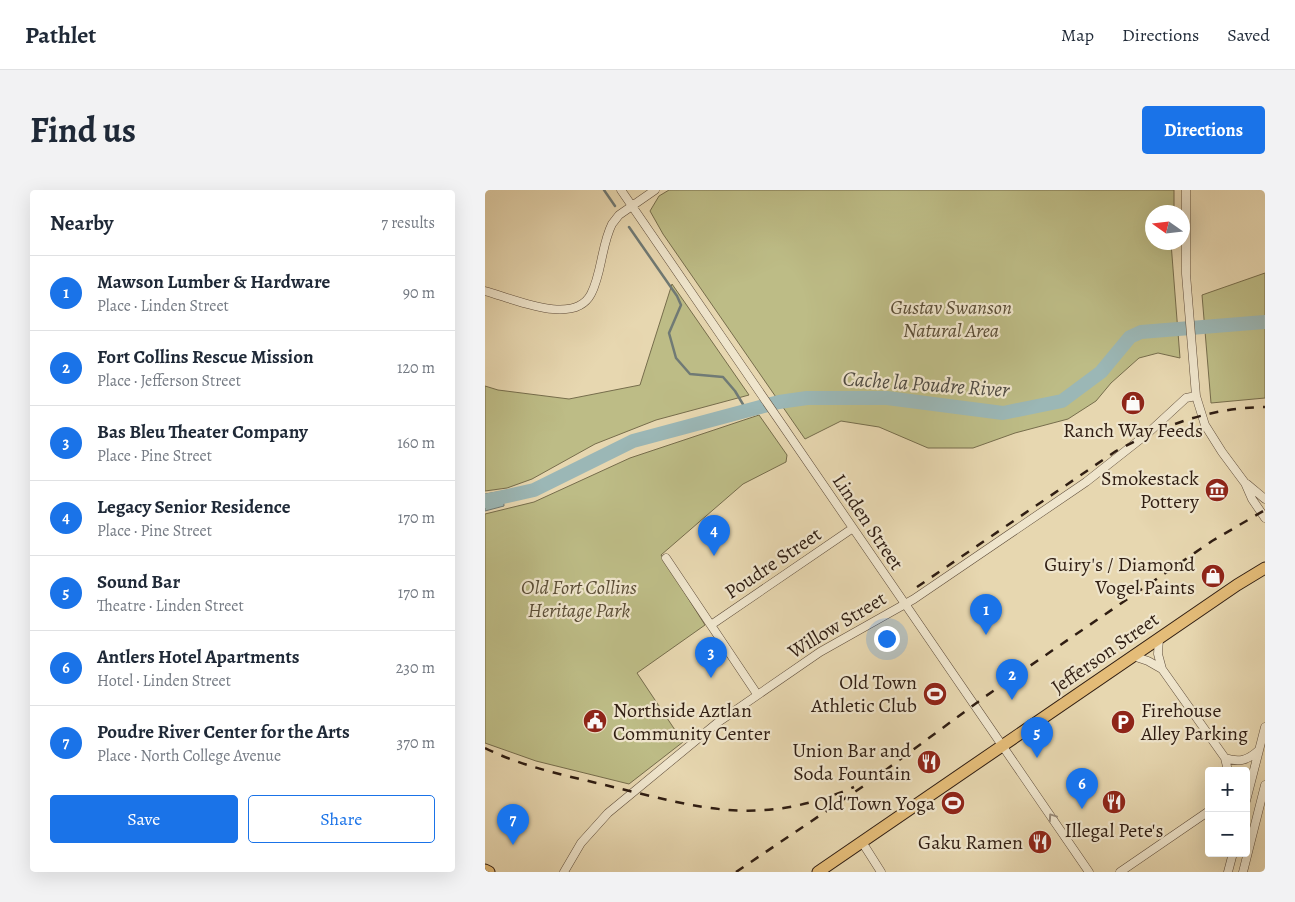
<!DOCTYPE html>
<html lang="en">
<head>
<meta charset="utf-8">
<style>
  body { margin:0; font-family:Alegreya,serif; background:#f2f2f3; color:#1f2937 }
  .controls { position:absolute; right:15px; bottom:15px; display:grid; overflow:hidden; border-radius:5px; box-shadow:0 5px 20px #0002 }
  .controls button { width:45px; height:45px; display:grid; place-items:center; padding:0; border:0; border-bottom:1px solid #e0e1e3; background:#fff; color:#1f2937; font:25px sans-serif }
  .compass { position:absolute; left:660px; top:15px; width:45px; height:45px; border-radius:50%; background:#fff; box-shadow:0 5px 20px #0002; rotate:284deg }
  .you { position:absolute; left:401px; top:448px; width:18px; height:18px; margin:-12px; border:4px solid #fff; border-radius:50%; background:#1a73e8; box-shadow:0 0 0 8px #1a73e833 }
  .badge { display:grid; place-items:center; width:32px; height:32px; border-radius:50%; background:#1a73e8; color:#fff; font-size:16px; font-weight:700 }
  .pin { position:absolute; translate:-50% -41px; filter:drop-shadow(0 1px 2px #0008) }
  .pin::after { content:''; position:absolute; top:26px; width:18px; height:15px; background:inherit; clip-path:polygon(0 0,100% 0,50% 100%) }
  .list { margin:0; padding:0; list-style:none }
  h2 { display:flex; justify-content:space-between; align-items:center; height:65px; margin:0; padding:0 20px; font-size:21px }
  h2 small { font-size:16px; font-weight:400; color:#747a83 }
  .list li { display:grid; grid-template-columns:32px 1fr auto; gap:15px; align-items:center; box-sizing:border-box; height:75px; padding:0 20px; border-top:1px solid #e0e1e3 }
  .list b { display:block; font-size:19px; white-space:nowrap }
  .list p { margin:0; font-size:16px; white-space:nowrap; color:#747a83 }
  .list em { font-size:16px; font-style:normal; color:#747a83 }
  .actions { display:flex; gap:10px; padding:15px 20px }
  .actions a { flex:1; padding:11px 0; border:1px solid #1a73e8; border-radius:5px; text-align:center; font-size:18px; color:#1a73e8 }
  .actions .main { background:#1a73e8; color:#fff }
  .map { position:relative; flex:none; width:780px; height:682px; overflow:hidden; border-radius:5px }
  header { display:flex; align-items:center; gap:30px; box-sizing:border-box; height:70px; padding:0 25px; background:#fff; border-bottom:1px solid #e0e1e3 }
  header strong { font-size:24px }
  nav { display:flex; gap:28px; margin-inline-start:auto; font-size:18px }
  .intro { display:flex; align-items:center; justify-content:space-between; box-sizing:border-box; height:120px; padding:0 30px }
  h1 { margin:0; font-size:35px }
  .button { padding:12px 22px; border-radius:5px; background:#1a73e8; color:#fff; font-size:18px; font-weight:700 }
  main { display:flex; gap:30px; padding:0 30px }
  aside { flex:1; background:#fff; border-radius:5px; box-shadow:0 5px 20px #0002 }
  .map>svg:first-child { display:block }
  .green { fill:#bdbc86; stroke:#766d4c }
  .water { fill:#9bb7b6; stroke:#707a75 }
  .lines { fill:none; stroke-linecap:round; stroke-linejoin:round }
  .stream { stroke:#707a75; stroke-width:2.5 }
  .river { stroke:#9bb7b6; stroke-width:14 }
  .minor-casing { stroke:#5e4c3a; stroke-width:9 }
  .highway-casing { stroke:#301e13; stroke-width:13 }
  .minor { stroke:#efe5cc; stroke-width:8 }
  .highway { stroke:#e4bc78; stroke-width:11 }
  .rail { stroke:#301e13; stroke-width:2.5; stroke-dasharray:9 9; stroke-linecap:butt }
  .oneway { stroke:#998b79 }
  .labels { text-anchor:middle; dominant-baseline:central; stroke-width:4.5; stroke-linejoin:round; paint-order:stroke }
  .park-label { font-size:20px; font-style:italic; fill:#5a4d36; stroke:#efe5cc }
  .poi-label { font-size:20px; fill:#301e13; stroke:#efe5cc; text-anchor:end }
  .street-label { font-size:20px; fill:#301e13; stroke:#efe5cc }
  .water-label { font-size:21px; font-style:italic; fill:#504c44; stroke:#efe5cc }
</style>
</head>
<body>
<header>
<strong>Pathlet</strong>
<nav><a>Map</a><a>Directions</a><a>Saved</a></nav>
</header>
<div class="intro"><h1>Find us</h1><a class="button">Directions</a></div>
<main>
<aside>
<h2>Nearby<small>7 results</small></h2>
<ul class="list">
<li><span class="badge">1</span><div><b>Mawson Lumber &amp; Hardware</b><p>Place · Linden Street</p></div><em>90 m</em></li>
<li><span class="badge">2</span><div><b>Fort Collins Rescue Mission</b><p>Place · Jefferson Street</p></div><em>120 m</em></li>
<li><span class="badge">3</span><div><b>Bas Bleu Theater Company</b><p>Place · Pine Street</p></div><em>160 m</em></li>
<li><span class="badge">4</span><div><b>Legacy Senior Residence</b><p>Place · Pine Street</p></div><em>170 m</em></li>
<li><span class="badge">5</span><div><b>Sound Bar</b><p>Theatre · Linden Street</p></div><em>170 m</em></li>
<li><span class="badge">6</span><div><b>Antlers Hotel Apartments</b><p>Hotel · Linden Street</p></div><em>230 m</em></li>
<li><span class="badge">7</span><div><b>Poudre River Center for the Arts</b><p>Place · North College Avenue</p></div><em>370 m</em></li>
</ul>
<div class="actions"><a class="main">Save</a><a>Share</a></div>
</aside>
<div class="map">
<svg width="780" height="682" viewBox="0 0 780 682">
  <rect width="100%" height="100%" fill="#e7d7b0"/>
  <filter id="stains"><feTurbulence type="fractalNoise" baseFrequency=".004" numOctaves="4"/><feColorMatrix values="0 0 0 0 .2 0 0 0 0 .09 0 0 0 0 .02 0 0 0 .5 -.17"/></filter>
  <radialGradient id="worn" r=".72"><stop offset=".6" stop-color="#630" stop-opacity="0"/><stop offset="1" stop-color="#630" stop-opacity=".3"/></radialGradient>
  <!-- green -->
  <path class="green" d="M 184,0 L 689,0 L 689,22 L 668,22 L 668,52 L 686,53 L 695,168 L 673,163 L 654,168 L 626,193 L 611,211 L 583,229 L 530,243 L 488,258 L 443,258 L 394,237 L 356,231 L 320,249 L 178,44 L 165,21 L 174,6 Z
    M 780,83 L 780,208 L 726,213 L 717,105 Z
    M 187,94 L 264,205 L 171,230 L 110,254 L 47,289 L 22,298 L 0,301 L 0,196 L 13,200 L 84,209 L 155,195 Z
    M 274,225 L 302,265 L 301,272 L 258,294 L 176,365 L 220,435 L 152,483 L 198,552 L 144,594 L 51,571 L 0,553 L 0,324 L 49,312 L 145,268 Z"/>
  <!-- water -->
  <path class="water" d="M 18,301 L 19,316 L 0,321 L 0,304 Z"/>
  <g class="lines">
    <!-- stream -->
    <path class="stream" d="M 119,0 L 130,16
      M 144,37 L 192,106 L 196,115 L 184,143 L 191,168 L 205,184 L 238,187 L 250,201 L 262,221"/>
    <!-- river -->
    <path class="river" d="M 0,311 L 49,300 L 148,251 L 294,212 L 322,208 L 402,208 L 518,223 L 577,211 L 616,182 L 645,147 L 656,142 L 780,132"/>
    <!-- minor casing -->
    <g class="minor-casing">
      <path id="minor" d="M 136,0 L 604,682
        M 701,0 L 701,84 L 711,206 L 720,235 L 737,262 L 760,293 L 767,309 L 780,328
        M 0,101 C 27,108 89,137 106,104 C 117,83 116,56 127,34 L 134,25 L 170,0
        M 762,294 L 780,309
        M 181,368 L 272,504
        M 226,435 L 368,338
        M 674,448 L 673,464 L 677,479 L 740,568 L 743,581
        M 648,466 L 663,471 L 677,479
        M 740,568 C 755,573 763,570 774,560
        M 761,611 L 780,537
        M 377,652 L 396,682
        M 79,682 L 96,653 L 123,623 L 232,533 L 335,462 L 429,409 L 601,292 L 662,244 L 701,208 L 711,206
        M 635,682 L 724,621
        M 743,682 L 748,663
        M 758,682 L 780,595"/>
    </g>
    <!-- highway casing -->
    <g class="highway-casing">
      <path id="highway" d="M 0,680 L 4,682
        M 333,682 L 752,395 L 780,378"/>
    </g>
    <!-- minor -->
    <use href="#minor" class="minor"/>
    <!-- highway -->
    <use href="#highway" class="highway"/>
    <!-- rail -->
    <path class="rail" d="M 432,397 L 631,261 C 681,235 723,218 780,217
      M 0,558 C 38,577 79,585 120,595 C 216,618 273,638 369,597
      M 251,682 L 383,593 L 501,506 L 727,351 L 780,320"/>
  </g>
  <!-- one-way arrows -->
  <defs><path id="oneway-chevron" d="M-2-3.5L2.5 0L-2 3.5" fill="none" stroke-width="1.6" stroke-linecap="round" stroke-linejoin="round" transform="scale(1.25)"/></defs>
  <use class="oneway" href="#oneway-chevron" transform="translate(567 627) rotate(-124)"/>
  <!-- icons -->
  <defs>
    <g id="shop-disc" transform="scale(1.25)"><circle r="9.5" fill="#8f2418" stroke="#efe5cc"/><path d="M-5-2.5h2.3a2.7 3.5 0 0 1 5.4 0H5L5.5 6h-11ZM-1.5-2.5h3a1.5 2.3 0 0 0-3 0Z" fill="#fff"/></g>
    <g id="museum-disc" transform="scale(1.25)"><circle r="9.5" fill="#8f2418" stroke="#efe5cc"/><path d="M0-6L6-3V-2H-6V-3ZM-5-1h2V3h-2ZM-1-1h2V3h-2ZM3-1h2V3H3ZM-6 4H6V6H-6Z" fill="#fff"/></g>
    <g id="stadium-disc" transform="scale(1.25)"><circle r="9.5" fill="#8f2418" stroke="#efe5cc"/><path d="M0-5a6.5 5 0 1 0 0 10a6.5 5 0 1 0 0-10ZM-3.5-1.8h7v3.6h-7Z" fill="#fff"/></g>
    <g id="civic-disc" transform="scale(1.25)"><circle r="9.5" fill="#8f2418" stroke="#efe5cc"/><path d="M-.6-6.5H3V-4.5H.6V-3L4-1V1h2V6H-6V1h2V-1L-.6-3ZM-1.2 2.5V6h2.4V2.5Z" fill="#fff"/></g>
    <g id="parking-disc" transform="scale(1.25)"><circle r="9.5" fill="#8f2418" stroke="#efe5cc"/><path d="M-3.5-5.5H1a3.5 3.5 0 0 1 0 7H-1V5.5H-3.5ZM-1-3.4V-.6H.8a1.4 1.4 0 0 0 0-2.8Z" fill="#fff"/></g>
    <g id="restaurant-disc" transform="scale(1.25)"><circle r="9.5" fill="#8f2418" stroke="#efe5cc"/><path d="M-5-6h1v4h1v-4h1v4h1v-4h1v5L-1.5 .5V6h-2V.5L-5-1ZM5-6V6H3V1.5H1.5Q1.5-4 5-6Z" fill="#fff"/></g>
  </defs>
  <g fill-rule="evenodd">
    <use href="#shop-disc" x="648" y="213"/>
    <use href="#museum-disc" x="732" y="300"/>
    <use href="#shop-disc" x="728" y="386"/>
    <use href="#stadium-disc" x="450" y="504"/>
    <use href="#civic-disc" x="110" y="531"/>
    <use href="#parking-disc" x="638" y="532"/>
    <use href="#restaurant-disc" x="444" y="572"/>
    <use href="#restaurant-disc" x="629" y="612"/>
    <use href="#stadium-disc" x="468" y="613"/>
    <use href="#restaurant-disc" x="555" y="652"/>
  </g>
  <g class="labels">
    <!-- park labels -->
    <g class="park-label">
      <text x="466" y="117">Gustav Swanson<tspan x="466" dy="23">Natural Area</tspan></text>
      <text x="94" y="397">Old Fort Collins<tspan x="94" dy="23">Heritage Park</tspan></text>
    </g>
    <!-- poi labels -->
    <g class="poi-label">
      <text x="648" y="240" text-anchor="middle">Ranch Way Feeds</text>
      <text x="714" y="288">Smokestack<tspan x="714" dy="23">Pottery</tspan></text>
      <text x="710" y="374">Guiry's / Diamond<tspan x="710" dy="23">Vogel Paints</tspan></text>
      <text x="432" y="492">Old Town<tspan x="432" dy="23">Athletic Club</tspan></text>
      <text x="128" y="520" text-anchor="start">Northside Aztlan<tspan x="128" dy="23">Community Center</tspan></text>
      <text x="656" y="520" text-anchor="start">Firehouse<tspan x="656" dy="23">Alley Parking</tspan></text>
      <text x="426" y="560">Union Bar and<tspan x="426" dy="23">Soda Fountain</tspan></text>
      <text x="450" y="613">Old Town Yoga</text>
      <text x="629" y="640" text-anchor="middle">Illegal Pete's</text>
      <text x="538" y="652">Gaku Ramen</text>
    </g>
    <!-- street labels -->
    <g class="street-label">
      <text transform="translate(383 332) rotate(56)">Linden Street</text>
      <text transform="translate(288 373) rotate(-34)">Poudre Street</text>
      <text transform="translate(352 435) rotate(-31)">Willow Street</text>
      <text transform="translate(620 463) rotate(-35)">Jefferson Street</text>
    </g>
    <!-- water labels -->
    <g class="water-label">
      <text transform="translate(441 194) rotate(4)">Cache la Poudre River</text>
    </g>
  </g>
  <rect width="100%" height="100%" filter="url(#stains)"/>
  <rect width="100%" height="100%" fill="url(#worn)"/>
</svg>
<div class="controls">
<button>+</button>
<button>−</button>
</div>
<svg class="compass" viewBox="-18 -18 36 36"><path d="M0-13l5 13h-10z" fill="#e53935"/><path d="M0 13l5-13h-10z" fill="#747a83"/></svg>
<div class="you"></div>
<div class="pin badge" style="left:501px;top:445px">1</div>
<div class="pin badge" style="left:527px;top:510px">2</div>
<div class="pin badge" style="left:226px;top:488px">3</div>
<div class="pin badge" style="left:229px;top:366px">4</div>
<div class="pin badge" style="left:552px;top:568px">5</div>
<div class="pin badge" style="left:597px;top:619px">6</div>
<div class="pin badge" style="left:28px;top:655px">7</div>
</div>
</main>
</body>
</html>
